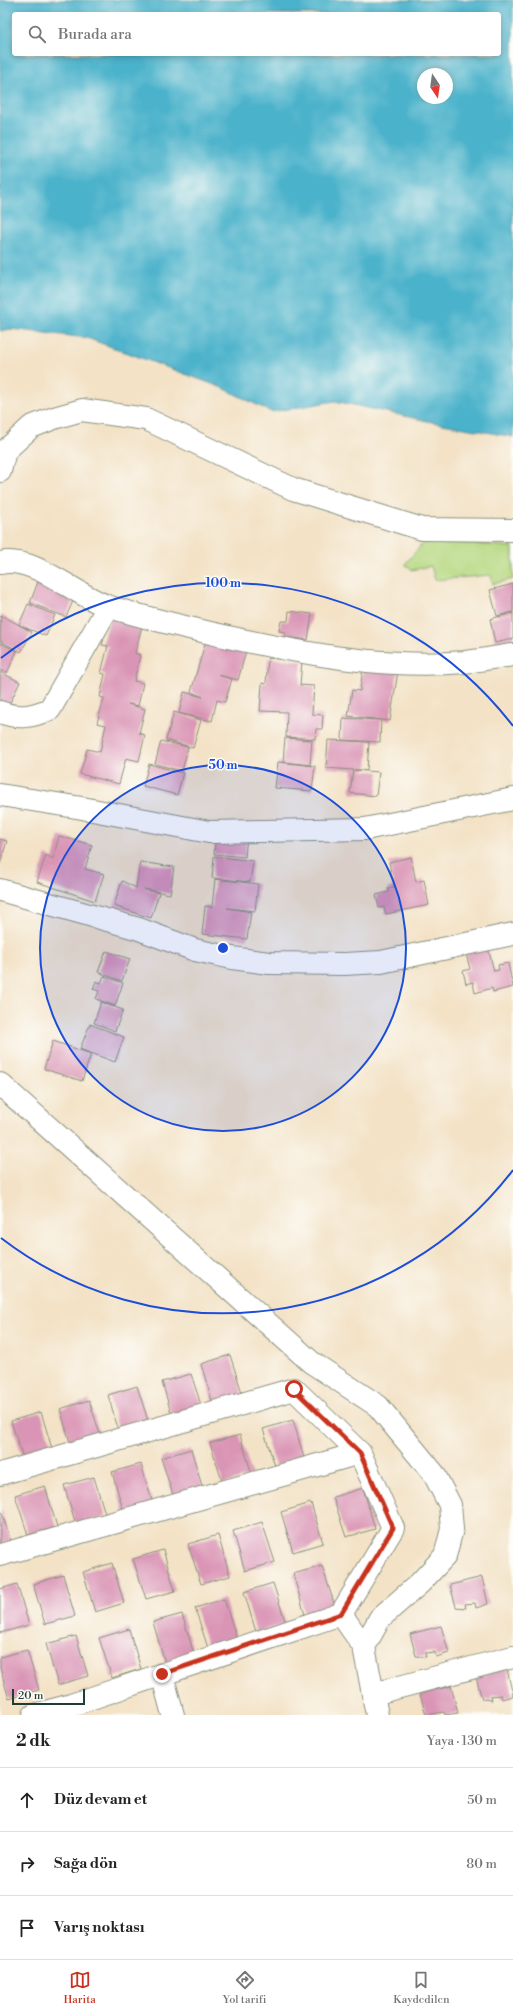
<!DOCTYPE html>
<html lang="tr">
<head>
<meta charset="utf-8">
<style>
  body { margin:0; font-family:"Libre Bodoni",serif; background:#f6f6f6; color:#222 }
  .compass { position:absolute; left:417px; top:68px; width:36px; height:36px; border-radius:50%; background:#fff; box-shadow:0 2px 6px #0003; rotate:167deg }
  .scale { position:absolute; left:12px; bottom:10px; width:73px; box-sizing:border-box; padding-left:4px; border:2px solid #1f3d34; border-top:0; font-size:11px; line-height:14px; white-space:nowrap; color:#1f3d34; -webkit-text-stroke:3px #fdfcf7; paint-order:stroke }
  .stop { position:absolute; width:12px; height:12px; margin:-9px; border:3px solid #c8321e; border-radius:50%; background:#fff }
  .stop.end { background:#c8321e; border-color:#fff; box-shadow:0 1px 4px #0008 }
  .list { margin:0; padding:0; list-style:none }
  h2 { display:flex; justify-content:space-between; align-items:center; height:52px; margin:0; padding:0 16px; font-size:17px }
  h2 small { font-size:13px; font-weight:400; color:#767676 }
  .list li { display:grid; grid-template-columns:26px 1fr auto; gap:12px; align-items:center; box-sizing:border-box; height:64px; padding:0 16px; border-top:1px solid #e0e0e0 }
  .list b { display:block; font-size:15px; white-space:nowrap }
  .list em { font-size:13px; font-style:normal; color:#767676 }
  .icon { flex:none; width:22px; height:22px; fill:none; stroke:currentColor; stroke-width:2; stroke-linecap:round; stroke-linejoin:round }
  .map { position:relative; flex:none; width:513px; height:1715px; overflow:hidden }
  .search { position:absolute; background:#fff; box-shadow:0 2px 6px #0003; left:12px; right:12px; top:12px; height:44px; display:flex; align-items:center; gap:10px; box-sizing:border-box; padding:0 14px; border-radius:4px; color:#767676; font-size:15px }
  .sheet { height:244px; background:#fff }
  nav { display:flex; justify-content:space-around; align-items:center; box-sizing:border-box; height:56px; border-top:1px solid #e0e0e0; background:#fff; font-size:11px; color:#767676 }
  nav a { display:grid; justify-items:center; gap:2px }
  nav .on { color:#c8321e }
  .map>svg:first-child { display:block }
  .green { fill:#b5d880; stroke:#6a8a5a }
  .water { fill:#4cb2cb; stroke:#367880; fill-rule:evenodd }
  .building { fill:#da95b6 }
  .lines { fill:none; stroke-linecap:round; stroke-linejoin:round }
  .minor-casing { stroke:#89907d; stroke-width:24 }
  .minor { stroke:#fff; stroke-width:22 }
  .route { stroke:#c8321e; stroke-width:5 }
  .ring { fill:none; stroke:#1d4ed8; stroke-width:2 }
  .centre { fill:#1d4ed8; stroke:#fdfcf7; stroke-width:2 }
  .ring-label { font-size:12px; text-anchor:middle; font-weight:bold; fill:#1d4ed8; stroke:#fdfcf7; stroke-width:3; stroke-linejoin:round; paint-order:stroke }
</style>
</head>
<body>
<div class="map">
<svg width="513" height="1715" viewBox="0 0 513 1715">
  <rect width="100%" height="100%" fill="#fdfcf7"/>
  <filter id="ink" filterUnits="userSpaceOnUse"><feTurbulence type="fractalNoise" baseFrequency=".025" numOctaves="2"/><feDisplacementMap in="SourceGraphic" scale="8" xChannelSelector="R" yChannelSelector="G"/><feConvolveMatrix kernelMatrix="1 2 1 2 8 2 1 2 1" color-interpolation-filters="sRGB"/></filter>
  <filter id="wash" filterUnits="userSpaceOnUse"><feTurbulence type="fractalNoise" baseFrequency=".012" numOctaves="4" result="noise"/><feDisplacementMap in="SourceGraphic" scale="16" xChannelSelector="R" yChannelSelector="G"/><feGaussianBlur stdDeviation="0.9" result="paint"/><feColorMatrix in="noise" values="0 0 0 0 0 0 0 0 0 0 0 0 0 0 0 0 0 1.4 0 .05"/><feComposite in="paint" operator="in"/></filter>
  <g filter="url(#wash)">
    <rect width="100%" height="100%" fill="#f3e2c6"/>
    <!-- green -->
    <path class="green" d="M 426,540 L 513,547 L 513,579 L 493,584 L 491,575 L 435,580 L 431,566 L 412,570 L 405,564 Z"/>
    <!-- water -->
    <path class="water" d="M 0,0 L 513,0 L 513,437 L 432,422 L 335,401 L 271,412 L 223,388 L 87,338 L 11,329 L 0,331 ZM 14,14 L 499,14 L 499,54 L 14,54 ZM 423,74 L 447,74 L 447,98 L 423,98 Z"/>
    <g id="blocks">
      <!-- building -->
      <path class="building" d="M 39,579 L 76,594 L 66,617 L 30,603 Z
        M 513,584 L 513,612 L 497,616 L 490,590 Z
        M 28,604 L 55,615 L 46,636 L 19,625 Z
        M 289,611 L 312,614 L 308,640 L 285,637 L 285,632 L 279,631 L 281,621 L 288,621 Z
        M 513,613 L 513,639 L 495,643 L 490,619 Z
        M 1,615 L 32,632 L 21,652 L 0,641 Z
        M 110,618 L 142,626 L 135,653 L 140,655 L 134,681 L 143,683 L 138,706 L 128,704 L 145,709 L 139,733 L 145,735 L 139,761 L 126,758 L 119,784 L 80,774 L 87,749 L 100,752 L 106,725 L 97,723 L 104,698 L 100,697 L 105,674 L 101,673 L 108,646 L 102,645 Z
        M 206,640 L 246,651 L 238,680 L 218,675 L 232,679 L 225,702 L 217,700 L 212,721 L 179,713 L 184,692 L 203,697 L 191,692 Z
        M 0,643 L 17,651 L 7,673 L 0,670 Z
        M 268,658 L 302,661 L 300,685 L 314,686 L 312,714 L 323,715 L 322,729 L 316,729 L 315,739 L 286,737 L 287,712 L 260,711 L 262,683 L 266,684 Z
        M 363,667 L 398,671 L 390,721 L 348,716 L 352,690 L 360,691 Z
        M 0,672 L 20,682 L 8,707 L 0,703 Z
        M 174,712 L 201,720 L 193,748 L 166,740 Z
        M 343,718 L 381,720 L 380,742 L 342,740 Z
        M 285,738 L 312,740 L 310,765 L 283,762 Z
        M 328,740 L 369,742 L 367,770 L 354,770 L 379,772 L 376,796 L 350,793 L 353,770 L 326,768 Z
        M 161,741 L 188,747 L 182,771 L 155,764 Z
        M 278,762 L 315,766 L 312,791 L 275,788 Z
        M 149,764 L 183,773 L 177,795 L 143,786 Z
        M 216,833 L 247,836 L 245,857 L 214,854 Z
        M 59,836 L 92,845 L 85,869 L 104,874 L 95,901 L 37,882 L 46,855 L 53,859 Z
        M 0,839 L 7,841 L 0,864 Z
        M 214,856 L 253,861 L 250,882 L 212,878 Z
        M 411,857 L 416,882 L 424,880 L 429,905 L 386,914 L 384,907 L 379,908 L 376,895 L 389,892 L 388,888 L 394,887 L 389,862 Z
        M 140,862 L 174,867 L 170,894 L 144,889 L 159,893 L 151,918 L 114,906 L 122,881 L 136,888 Z
        M 215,879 L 258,884 L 255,911 L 227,908 L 251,912 L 247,939 L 202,934 L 205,906 L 212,907 Z
        M 487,944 L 494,971 L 499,970 L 498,965 L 508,963 L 513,987 L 493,992 L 492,988 L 475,993 L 473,982 L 466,984 L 463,971 L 470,969 L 464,946 Z
        M 106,951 L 130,959 L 122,981 L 98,972 Z
        M 104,976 L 123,983 L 115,1006 L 96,999 L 99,991 L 93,989 L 96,981 L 101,983 Z
        M 101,1002 L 123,1010 L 115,1031 L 94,1023 Z
        M 90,1024 L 124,1037 L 115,1062 L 80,1049 Z
        M 53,1041 L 91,1054 L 82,1081 L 44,1069 Z
        M 230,1355 L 243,1396 L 213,1404 L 201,1364 Z
        M 191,1374 L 204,1414 L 174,1423 L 162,1382 Z
        M 137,1386 L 150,1427 L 120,1435 L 108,1395 Z
        M 89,1400 L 102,1440 L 72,1449 L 60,1409 Z
        M 41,1412 L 53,1452 L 24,1461 L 11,1421 Z
        M 293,1420 L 305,1461 L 276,1469 L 263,1429 Z
        M 240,1435 L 252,1475 L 223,1484 L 210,1443 Z
        M 191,1449 L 203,1489 L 174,1498 L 161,1458 Z
        M 141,1464 L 153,1504 L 124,1513 L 112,1472 Z
        M 94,1477 L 106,1517 L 76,1525 L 64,1485 Z
        M 45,1486 L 57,1527 L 28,1535 L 15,1495 Z
        M 363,1488 L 375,1529 L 346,1537 L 333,1497 Z
        M 311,1503 L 323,1543 L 293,1552 L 281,1512 Z
        M 0,1508 L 11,1541 L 0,1545 Z
        M 262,1522 L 275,1562 L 245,1571 L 233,1531 Z
        M 218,1535 L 230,1576 L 201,1584 L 188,1544 Z
        M 163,1550 L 175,1591 L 146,1599 L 133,1559 Z
        M 112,1563 L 124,1603 L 95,1612 L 83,1572 Z
        M 322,1566 L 335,1606 L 305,1615 L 293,1574 Z
        M 63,1575 L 75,1616 L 45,1624 L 33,1584 Z
        M 482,1577 L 488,1604 L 476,1608 L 475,1603 L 465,1604 L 466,1608 L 456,1607 L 450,1585 Z
        M 273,1583 L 286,1624 L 256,1632 L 244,1592 Z
        M 17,1584 L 29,1625 L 0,1633 L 0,1589 Z
        M 224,1599 L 237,1639 L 208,1648 L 195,1608 Z
        M 182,1614 L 194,1654 L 165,1663 L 153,1622 Z
        M 441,1626 L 449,1653 L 436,1657 L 435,1652 L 425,1653 L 426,1657 L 416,1656 L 410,1634 Z
        M 129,1629 L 141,1669 L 112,1678 L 99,1638 Z
        M 76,1636 L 88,1676 L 58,1685 L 46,1644 Z
        M 27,1650 L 39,1690 L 9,1699 L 0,1668 L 0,1657 Z
        M 507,1669 L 513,1696 L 502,1699 L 501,1695 L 491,1696 L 492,1700 L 482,1699 L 476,1677 Z
        M 451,1686 L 458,1713 L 445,1715 L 444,1712 L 426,1715 L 420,1694 Z"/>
    </g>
  </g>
  <g filter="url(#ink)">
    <use href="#blocks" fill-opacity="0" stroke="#89907d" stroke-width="1"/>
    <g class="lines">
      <!-- minor casing -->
      <g class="minor-casing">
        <path id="minor" d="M 0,471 L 5,451 L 31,427 L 54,418 L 82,410 L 146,419 L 293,489 L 422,529 L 513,530
          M 0,563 C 35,555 77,597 110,607 C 149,619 188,628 228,637 C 305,654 386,669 465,662 C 481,660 497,657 513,655
          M 0,712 C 18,719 32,717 50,709 L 108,607
          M 0,795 L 82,808 L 209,832 L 365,829 L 513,799
          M 0,890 L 139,929 L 195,950 L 232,958 L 269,963 L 344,964 L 381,962 L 513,934
          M 0,1084 L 311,1362 L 378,1406 L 434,1474 L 450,1505 L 452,1529 L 445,1556 L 420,1583 L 380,1618 L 364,1647 L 377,1715
          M 0,1474 L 294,1389 L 360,1453 L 393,1528 L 341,1614 L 71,1705 L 34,1715
          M 0,1555 L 360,1453
          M 341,1614 L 364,1647
          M 162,1674 L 173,1715
          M 373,1694 L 513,1657"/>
      </g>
      <!-- minor -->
      <use href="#minor" class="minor"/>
    </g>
  </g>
  <g class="lines" filter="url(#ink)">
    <!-- route -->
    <path class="route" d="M 162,1674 L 341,1614 L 393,1528 L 360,1453 L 294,1389"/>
  </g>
  <!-- distance rings -->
  <circle cx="223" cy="948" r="183" fill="#1d4ed8" fill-opacity=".12"/>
  <g class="ring">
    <circle cx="223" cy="948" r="183"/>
    <path d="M513 1170A365 365 0 0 1 1 1238M1 658A365 365 0 0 1 513 726"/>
  </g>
  <circle cx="223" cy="948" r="6" class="centre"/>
  <g class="ring-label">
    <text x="223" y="587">100 m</text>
    <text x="223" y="769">50 m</text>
  </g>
</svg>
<svg class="compass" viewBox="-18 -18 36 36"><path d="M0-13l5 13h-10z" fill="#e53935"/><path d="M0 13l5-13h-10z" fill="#767676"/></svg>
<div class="scale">20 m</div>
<div class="stop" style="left:294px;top:1389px"></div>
<div class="stop end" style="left:162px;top:1674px"></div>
<div class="search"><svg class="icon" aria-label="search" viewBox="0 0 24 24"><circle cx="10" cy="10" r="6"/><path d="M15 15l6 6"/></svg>Burada ara</div>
</div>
<section class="sheet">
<h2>2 dk<small>Yaya · 130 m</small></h2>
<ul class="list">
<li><svg class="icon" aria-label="ahead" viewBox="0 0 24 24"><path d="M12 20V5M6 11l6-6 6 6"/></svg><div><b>Düz devam et</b></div><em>50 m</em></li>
<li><svg class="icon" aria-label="right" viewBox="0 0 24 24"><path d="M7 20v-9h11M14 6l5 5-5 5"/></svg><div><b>Sağa dön</b></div><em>80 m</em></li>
<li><svg class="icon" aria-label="arrive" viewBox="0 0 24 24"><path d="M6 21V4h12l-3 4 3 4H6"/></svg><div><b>Varış noktası</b></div></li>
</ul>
</section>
<nav>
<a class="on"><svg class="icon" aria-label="map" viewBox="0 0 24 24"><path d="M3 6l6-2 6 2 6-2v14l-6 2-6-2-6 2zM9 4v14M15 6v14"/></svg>Harita</a>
<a><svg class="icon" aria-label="directions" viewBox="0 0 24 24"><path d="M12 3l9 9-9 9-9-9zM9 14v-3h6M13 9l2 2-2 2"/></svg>Yol tarifi</a>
<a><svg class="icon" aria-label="saved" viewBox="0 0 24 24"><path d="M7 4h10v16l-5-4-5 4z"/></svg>Kaydedilen</a>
</nav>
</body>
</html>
